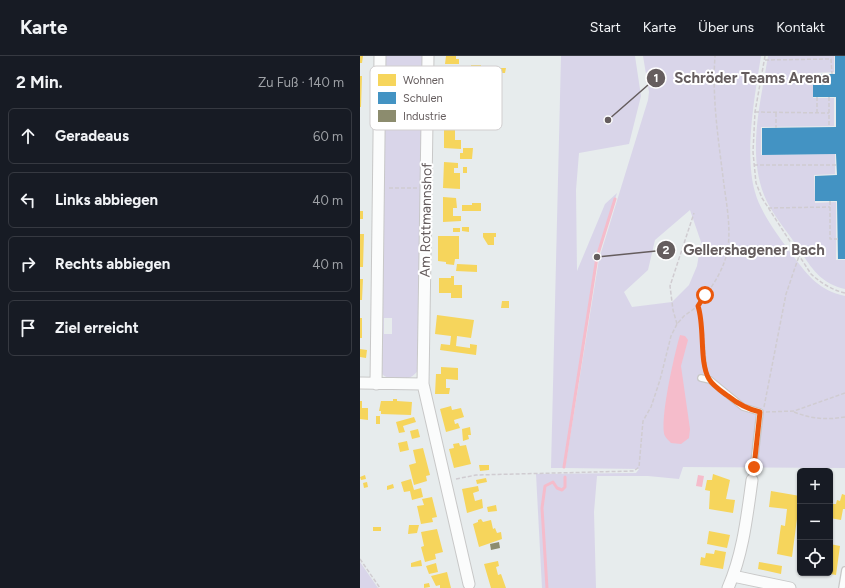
<!DOCTYPE html>
<html lang="de">
<head>
<meta charset="utf-8">
<style>
  body { margin:0; font-family:Figtree,sans-serif; background:#242831; color:#f1f3f6 }
  .controls { position:absolute; right:12px; bottom:12px; display:grid; overflow:hidden; border-radius:6px; box-shadow:0 1px 3px #0004 }
  .controls button { width:36px; height:36px; display:grid; place-items:center; padding:0; border:0; border-bottom:1px solid #363941; background:#171b24; color:#f1f3f6; font:20px sans-serif }
  .stop { position:absolute; width:12px; height:12px; margin:-9px; border:3px solid #ea580c; border-radius:50%; background:#fff }
  .stop.end { background:#ea580c; border-color:#fff; box-shadow:0 1px 4px #0008 }
  .list { margin:0; padding:0; list-style:none }
  h2 { display:flex; justify-content:space-between; align-items:center; height:52px; margin:0; padding:0 16px; font-size:17px }
  h2 small { font-size:13px; font-weight:400; color:#9ea1a6 }
  .list li { display:grid; grid-template-columns:26px 1fr auto; gap:12px; align-items:center; box-sizing:border-box; height:56px; margin:0 8px 8px; padding:0 8px; border:1px solid #363941; border-radius:6px }
  .list b { display:block; font-size:15px; white-space:nowrap }
  .list em { font-size:13px; font-style:normal; color:#9ea1a6 }
  .icon { flex:none; width:22px; height:22px; fill:none; stroke:currentColor; stroke-width:2; stroke-linecap:round; stroke-linejoin:round }
  .map { position:relative; flex:none; width:485px; height:532px; overflow:hidden }
  header { display:flex; align-items:center; gap:24px; box-sizing:border-box; height:56px; padding:0 20px; background:#171b24; border-bottom:1px solid #363941 }
  header strong { font-size:19px }
  nav { display:flex; gap:22px; margin-inline-start:auto; font-size:14px }
  main { display:flex }
  aside { flex:1; background:#171b24 }
  .map>svg:first-child { display:block }
  .green { fill:#d9d5e9; fill-rule:evenodd }
  .water { fill:#f5bccb }
  .homes { fill:#f6d55c }
  .schools { fill:#4393c3 }
  .industry { fill:#8c8c6e }
  .lines { fill:none; stroke-linecap:round; stroke-linejoin:round }
  .stream { stroke:#f5bccb; stroke-width:3 }
  .lane-casing { stroke:#c8c8c8; stroke-width:8 }
  .street-casing { stroke:#c8c8c8; stroke-width:13 }
  .path { stroke:#d0ccd1; stroke-width:1.5; stroke-dasharray:4 2; stroke-linecap:butt }
  .lane { stroke:#fbfcfc; stroke-width:5.5 }
  .street { stroke:#fbfcfc; stroke-width:11 }
  .route { stroke:#ea580c; stroke-width:5 }
  .labels { text-anchor:middle; dominant-baseline:central; stroke-width:4; stroke-linejoin:round; paint-order:stroke }
  .street-label { font-size:14px; fill:#655d5e; stroke:#fff }
  .key { fill:#fff; stroke:#d1cecf; stroke-width:1 }
  .key-label { font-size:11px; fill:#655d5e }
  .leader { fill:none; stroke:#655d5e; stroke-width:1.5 }
  .callout-dot { fill:#655d5e; stroke:#fff; stroke-width:1.5 }
  .mark-label { font-size:12px; text-anchor:middle; font-weight:bold; fill:#fff }
  .callout-label { font-size:15px; text-anchor:middle; font-weight:bold; fill:#655d5e; stroke:#fff; stroke-width:4; stroke-linejoin:round; paint-order:stroke }
</style>
</head>
<body>
<header>
<strong>Karte</strong>
<nav><a>Start</a><a>Karte</a><a>Über uns</a><a>Kontakt</a></nav>
</header>
<main>
<aside>
<h2>2 Min.<small>Zu Fuß · 140 m</small></h2>
<ul class="list">
<li><svg class="icon" aria-label="ahead" viewBox="0 0 24 24"><path d="M12 20V5M6 11l6-6 6 6"/></svg><div><b>Geradeaus</b></div><em>60 m</em></li>
<li><svg class="icon" aria-label="left" viewBox="0 0 24 24"><path d="M17 20v-9H6M10 6l-5 5 5 5"/></svg><div><b>Links abbiegen</b></div><em>40 m</em></li>
<li><svg class="icon" aria-label="right" viewBox="0 0 24 24"><path d="M7 20v-9h11M14 6l5 5-5 5"/></svg><div><b>Rechts abbiegen</b></div><em>40 m</em></li>
<li><svg class="icon" aria-label="arrive" viewBox="0 0 24 24"><path d="M6 21V4h12l-3 4 3 4H6"/></svg><div><b>Ziel erreicht</b></div></li>
</ul>
</aside>
<div class="map">
<svg width="485" height="532" viewBox="0 0 485 532">
  <rect width="100%" height="100%" fill="#e7eced"/>
  <!-- green -->
  <path class="green" d="M 25,0 L 64,0 L 59,313 C 50,327 31,328 20,316 ZM 24,262 L 32,262 L 32,278 L 24,278 Z
    M 201,0 L 275,0 L 281,40 L 269,88 L 219,97 L 216,134 L 217,215 L 245,148 L 257,137 L 236,201 L 204,412 L 191,412 Z
    M 283,0 L 401,0 C 395,38 384,99 395,136 C 400,156 421,184 434,201 C 449,221 459,234 485,240 L 485,412 L 323,411 L 319,423 L 288,420 L 237,420 L 234,456 L 236,532 L 182,532 L 176,418 L 276,417 L 279,413 L 205,412 L 239,203 L 288,44 L 289,36 ZM 330,154 L 341,186 L 337,210 L 329,229 L 312,246 L 272,251 L 264,236 L 288,214 L 295,184 Z
    M 408,0 L 474,0 L 474,16 L 453,17 L 453,42 L 474,42 L 474,70 L 401,71 L 401,99 L 475,98 L 475,118 L 454,119 L 455,147 L 476,146 L 476,204 L 485,204 L 485,233 C 459,227 451,211 437,190 C 426,174 411,157 404,139 C 387,95 401,45 408,0 Z
    M 0,506 L 18,532 L 0,532 Z"/>
  <!-- water -->
  <path class="water" d="M 320,279 L 325,280 L 328,284 L 321,310 L 330,373 L 329,382 L 321,388 L 311,387 C 309,385 306,382 305,380 C 299,365 315,296 320,279 Z
    M 338,419 L 344,420 L 342,431 L 336,430 Z"/>
  <!-- homes -->
  <path class="homes" d="M 0,0 L 3,0 L 2,7 L 0,7 Z
    M 86,0 L 96,0 L 96,3 L 99,3 L 99,8 L 85,8 Z
    M 111,9 L 121,9 L 121,29 L 111,28 Z
    M 141,12 L 146,12 L 145,17 L 141,17 Z
    M 0,20 L 2,20 L 1,51 L 0,51 Z
    M 84,62 L 102,62 L 102,73 L 95,73 L 95,84 L 101,84 L 101,93 L 84,92 Z
    M 103,92 L 113,92 L 112,103 L 100,103 L 100,97 L 103,97 Z
    M 84,106 L 98,107 L 98,112 L 94,112 L 94,117 L 100,117 L 100,133 L 83,132 Z
    M 103,111 L 107,111 L 107,117 L 103,117 Z
    M 83,141 L 96,142 L 97,152 L 93,152 L 93,160 L 101,160 L 101,165 L 83,166 Z
    M 112,147 L 121,147 L 121,155 L 102,155 L 102,149 L 112,149 Z
    M 0,155 L 3,155 L 3,163 L 0,163 Z
    M 102,171 L 109,171 L 109,176 L 102,175 Z
    M 93,172 L 100,172 L 100,176 L 93,176 Z
    M 123,177 L 136,177 L 136,181 L 134,181 L 134,189 L 128,189 L 123,181 Z
    M 0,178 L 4,178 L 3,211 L 0,211 Z
    M 78,180 L 99,180 L 99,203 L 95,203 L 94,209 L 86,208 L 86,206 L 78,205 Z
    M 97,208 L 117,209 L 117,216 L 96,215 Z
    M 91,220 L 94,220 L 94,229 L 102,229 L 102,242 L 91,242 L 91,237 L 79,237 L 79,222 L 91,222 Z
    M 0,223 L 3,223 L 2,244 L 0,244 Z
    M 142,245 L 149,245 L 149,252 L 141,252 Z
    M 77,259 L 114,264 L 111,282 L 97,280 L 96,290 L 110,292 L 110,288 L 117,289 L 116,299 L 80,294 L 81,288 L 90,289 L 91,280 L 75,278 Z
    M 0,262 L 2,262 L 2,282 L 0,282 Z
    M 0,293 L 7,294 L 6,302 L 0,301 Z
    M 81,311 L 98,312 L 98,324 L 86,323 L 86,332 L 90,332 L 89,338 L 75,338 L 76,318 L 81,318 Z
    M 33,343 L 37,343 L 37,345 L 52,346 L 51,359 L 21,358 L 21,355 L 19,355 L 21,345 L 33,345 Z
    M 0,345 L 2,345 L 2,352 L 8,352 L 8,364 L 0,363 Z
    M 91,350 L 92,354 L 101,352 L 104,361 L 94,364 L 95,368 L 98,367 L 100,372 L 86,376 L 80,353 Z
    M 16,360 L 20,360 L 20,368 L 16,368 Z
    M 54,361 L 56,366 L 43,370 L 45,376 L 39,377 L 36,366 Z
    M 110,371 L 111,379 L 108,379 L 109,383 L 103,385 L 102,373 Z
    M 58,373 L 60,381 L 52,383 L 50,375 Z
    M 47,385 L 49,394 L 40,396 L 38,387 Z
    M 99,387 L 100,390 L 106,389 L 111,408 L 94,412 L 89,393 L 94,392 L 93,388 Z
    M 63,392 L 70,419 L 66,420 L 67,425 L 54,429 L 49,409 L 56,407 L 53,394 Z
    M 119,409 L 129,409 L 129,414 L 120,415 Z
    M 353,418 L 370,424 L 366,443 L 375,444 L 373,457 L 349,453 L 350,435 L 345,434 L 347,424 L 352,424 Z
    M 5,419 L 6,423 L 1,424 L 0,421 Z
    M 126,422 L 127,426 L 117,428 L 116,424 Z
    M 51,423 L 54,434 L 61,432 L 63,441 L 52,444 L 50,435 L 44,436 L 41,426 Z
    M 7,426 L 8,431 L 4,432 L 3,427 Z
    M 33,428 L 34,432 L 27,434 L 27,430 Z
    M 118,430 L 119,435 L 113,437 L 115,445 L 122,443 L 123,452 L 107,457 L 102,433 Z
    M 411,435 L 440,440 L 432,501 L 417,498 L 421,469 L 425,470 L 427,453 L 409,451 Z
    M 482,438 L 485,439 L 485,453 L 483,453 L 481,464 L 470,462 L 470,448 L 476,448 L 477,444 L 480,445 Z
    M 72,441 L 77,461 L 72,462 L 73,466 L 61,468 L 57,450 L 64,449 L 62,443 Z
    M 136,449 L 137,455 L 128,456 L 127,451 Z
    M 121,463 L 123,466 L 131,464 L 133,473 L 135,472 L 137,477 L 141,476 L 142,483 L 119,491 L 113,468 L 118,466 L 118,464 Z
    M 49,469 L 59,469 L 57,477 L 48,478 Z
    M 13,471 L 21,471 L 21,475 L 13,475 Z
    M 77,473 L 83,496 L 75,498 L 76,503 L 65,506 L 61,491 L 64,490 L 61,476 Z
    M 349,475 L 370,479 L 367,492 L 347,488 Z
    M 470,488 L 480,490 L 476,519 L 470,518 Z
    M 355,494 L 366,496 L 363,513 L 340,509 L 341,501 L 345,502 L 346,497 L 354,498 Z
    M 61,504 L 62,510 L 51,511 L 51,507 Z
    M 138,505 L 139,510 L 136,511 L 138,519 L 141,518 L 146,532 L 131,532 L 124,508 Z
    M 399,506 L 422,510 L 421,518 L 398,513 Z
    M 76,507 L 78,516 L 69,518 L 66,510 Z
    M 87,516 L 91,532 L 80,532 L 80,529 L 76,530 L 71,520 Z
    M 69,527 L 70,531 L 64,532 L 64,528 Z"/>
  <!-- schools -->
  <path class="schools" d="M 475,0 L 485,0 L 485,203 L 478,203 L 477,145 L 455,145 L 455,120 L 477,119 L 476,98 L 402,99 L 402,72 L 476,71 L 476,41 L 453,41 L 453,18 L 475,18 Z"/>
  <!-- industry -->
  <path class="industry" d="M 139,486 L 140,492 L 131,494 L 130,488 Z"/>
  <g class="lines">
    <!-- stream -->
    <path class="stream" d="M 204,411 L 237,201 L 255,143
      M 187,532 L 182,452 L 185,430 L 193,426 L 197,432 L 202,434 L 205,431 L 205,421"/>
    <!-- lane casing -->
    <g class="lane-casing">
      <path id="lane" d="M 68,58 L 108,58
        M 341,322 L 350,324 L 383,351 L 400,356 L 392,424
        M 482,532 L 485,514"/>
    </g>
    <!-- street casing -->
    <g class="street-casing">
      <path id="street" d="M 68,0 L 63,328 L 109,528
        M 0,327 L 63,328
        M 16,328 L 20,0
        M 373,520 L 430,532
        M 368,532 C 383,498 387,460 392,424"/>
    </g>
    <!-- path -->
    <path class="path" d="M 405,0 L 395,56 L 393,96 L 396,127 L 402,142 L 451,218 C 461,227 472,234 485,237
      M 405,4 L 471,3 L 472,18
      M 457,41 L 457,57
      M 469,41 L 469,71
      M 395,56 L 469,57
      M 416,57 L 416,72
      M 394,109 L 477,109
      M 29,132 L 57,132
      M 470,145 L 470,183 L 478,183
      M 408,152 L 470,151
      M 317,268 L 313,254 L 310,230 L 334,157
      M 347,316 L 342,262 L 338,250 C 350,233 362,218 367,197 C 372,173 366,146 363,121 C 358,81 352,41 355,0
      M 404,351 L 426,238 L 439,200
      M 406,356 L 434,355 L 485,337
      M 434,356 C 451,363 467,364 485,361
      M 96,423 L 116,419 L 274,415 L 279,411 L 283,365 L 291,351 L 300,324 L 311,280 L 317,268 L 324,260 L 338,250
      M 0,503 L 20,532"/>
    <!-- lane -->
    <use href="#lane" class="lane"/>
    <!-- street -->
    <use href="#street" class="street"/>
  </g>
  <g class="lines">
    <!-- route -->
    <path class="route" d="M 345,239 L 338,250 C 345,271 339,306 349,323 C 353,330 361,335 368,340 C 378,348 387,353 400,356 L 394,411"/>
  </g>
  <g class="labels">
    <!-- street labels -->
    <g class="street-label">
      <text transform="translate(66 164) rotate(-89)">Am Rottmannshof</text>
    </g>
  </g>
  <!-- legend -->
  <rect x="10" y="10" width="132" height="64" rx="6" class="key"/>
  <rect x="18" y="18" width="18" height="12" fill="#f6d55c"/>
  <rect x="18" y="36" width="18" height="12" fill="#4393c3"/>
  <rect x="18" y="54" width="18" height="12" fill="#8c8c6e"/>
  <g class="key-label">
    <text x="43" y="28">Wohnen</text>
    <text x="43" y="46">Schulen</text>
    <text x="43" y="64">Industrie</text>
  </g>
  <!-- callouts -->
  <path class="leader" d="M248 64L296 22M237 201L306 194"/>
  <g class="callout-dot">
    <circle cx="248" cy="64" r="4"/>
    <circle cx="237" cy="201" r="4"/>
    <circle cx="296" cy="22" r="10"/>
    <circle cx="306" cy="194" r="10"/>
  </g>
  <g class="mark-label">
    <text x="296" y="26">1</text>
    <text x="306" y="198">2</text>
  </g>
  <g class="callout-label">
    <text x="392" y="27">Schröder Teams Arena</text>
    <text x="394" y="199">Gellershagener Bach</text>
  </g>
</svg>
<div class="controls">
<button>+</button>
<button>−</button>
<button><svg class="icon" aria-label="locate" viewBox="0 0 24 24"><circle cx="12" cy="12" r="6"/><path d="M12 2v4M12 18v4M2 12h4M18 12h4"/></svg></button>
</div>
<div class="stop" style="left:345px;top:239px"></div>
<div class="stop end" style="left:394px;top:411px"></div>
</div>
</main>
</body>
</html>
